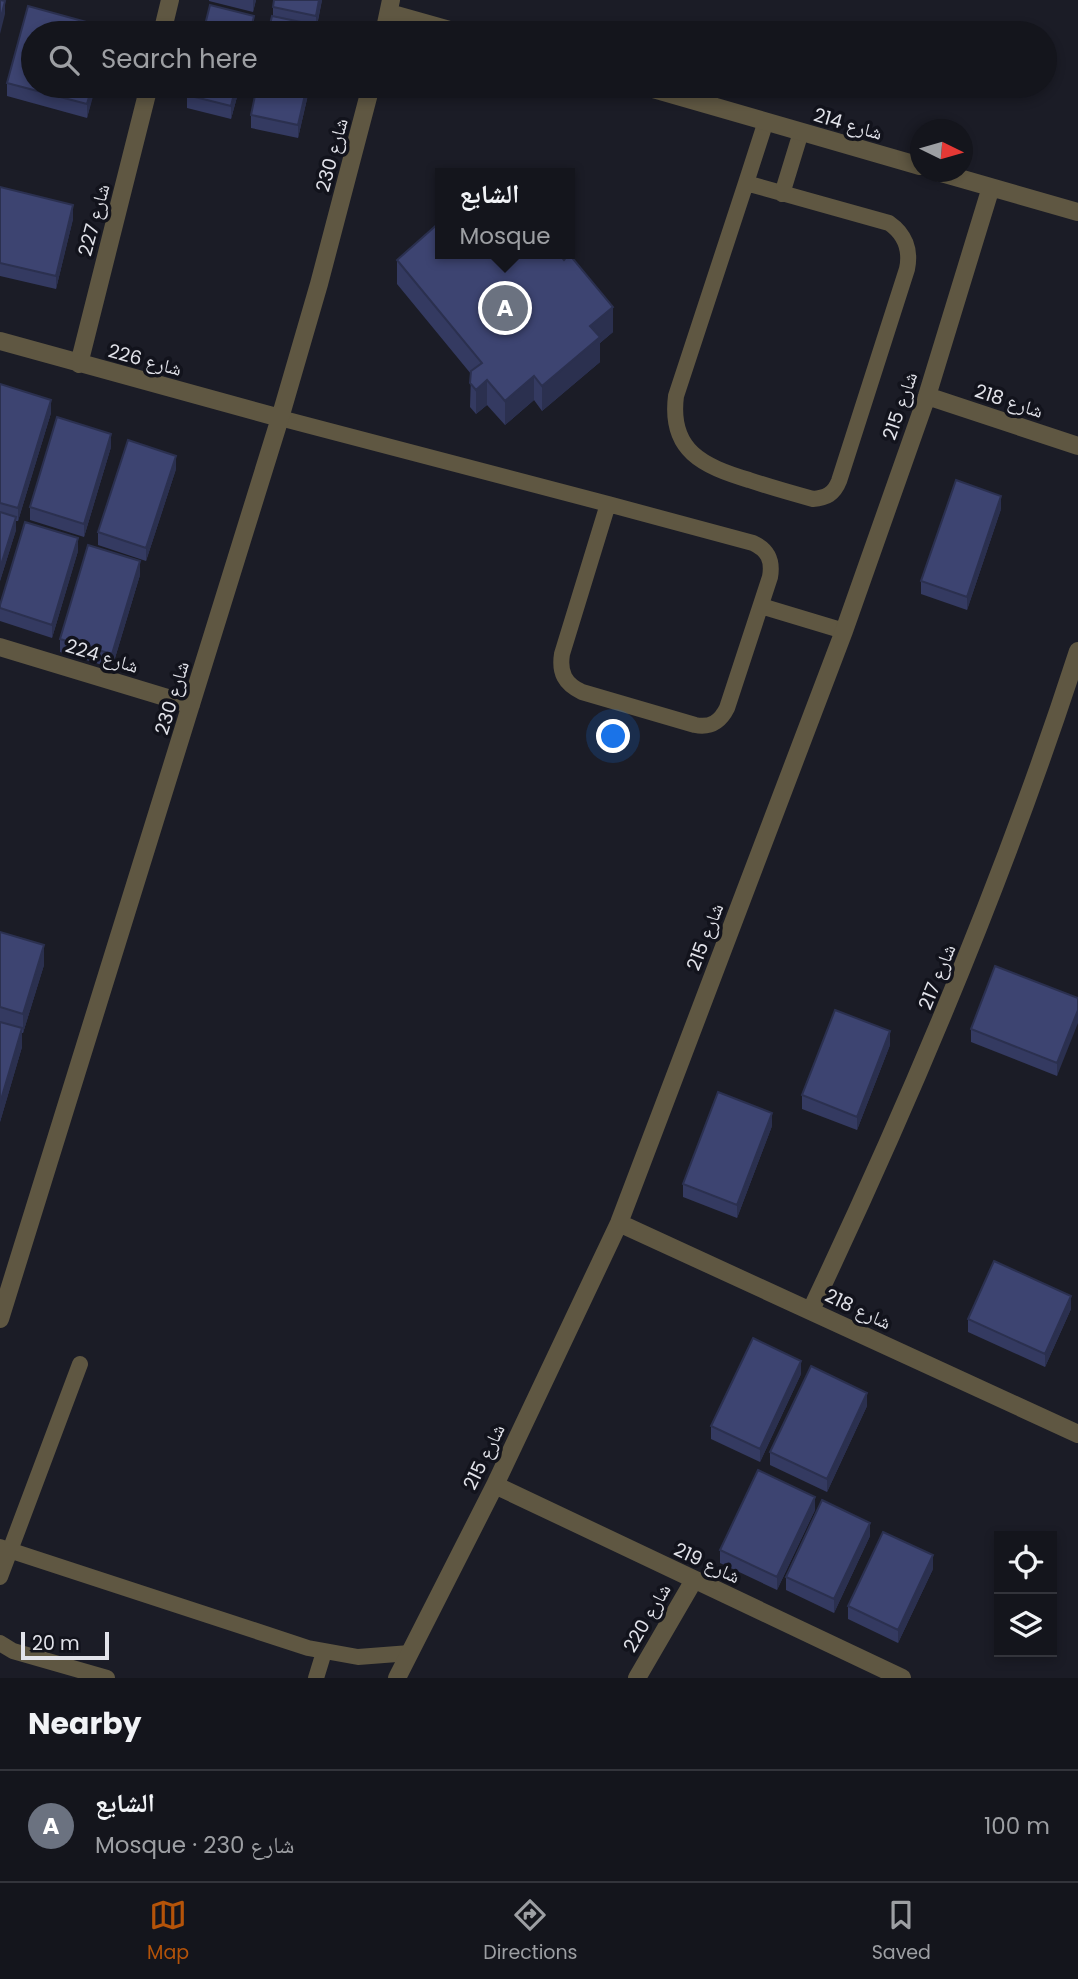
<!DOCTYPE html>
<html lang="en">
<head>
<meta charset="utf-8">
<style>
  body { margin:0; font-family:Poppins,"Noto Naskh Arabic",sans-serif; background:#1d1e25; color:#f1f3f6 }
  .controls { position:absolute; right:21px; bottom:21px; display:grid; overflow:hidden; border-radius:0px; box-shadow:0 4px 10px #0003 }
  .controls button { width:63px; height:63px; display:grid; place-items:center; padding:0; border:0; border-bottom:2px solid #33343b; background:#14151c; color:#f1f3f6; font:35px sans-serif }
  .compass { position:absolute; left:910px; top:119px; width:63px; height:63px; border-radius:50%; background:#14151c; box-shadow:0 4px 10px #0003; rotate:95deg }
  .scale { position:absolute; left:21px; bottom:18px; width:88px; box-sizing:border-box; padding-left:7px; border:4px solid #e2e3ea; border-top:0; font-size:19px; line-height:24px; white-space:nowrap; color:#e2e3ea; -webkit-text-stroke:5px #12131c; paint-order:stroke }
  .you { position:absolute; left:614px; top:737px; width:24px; height:24px; margin:-18px; border:5px solid #fff; border-radius:50%; background:#1a73e8; box-shadow:0 0 0 10px #1a73e833 }
  .badge { display:grid; place-items:center; width:46px; height:46px; border-radius:50%; background:#b45309; color:#fff; font-size:23px; font-weight:700 }
  .pin { position:absolute; translate:-50% -50%; border:4px solid #fff; box-shadow:0 2px 7px #0006 }
  .popup { position:absolute; left:435px; top:168px; width:140px; height:91px; box-sizing:border-box; display:grid; place-content:center; border-radius:0px; background:#14151c; filter:drop-shadow(0 2px 5px #0005); font-size:23px; white-space:nowrap; color:#9d9fa3 }
  .popup b { font-size:26px; color:#f1f3f6 }
  .popup::after { content:''; position:absolute; left:50%; top:100%; margin-left:-14px; border:14px solid transparent; border-top-color:#14151c }
  .list { margin:0; padding:0; list-style:none }
  h2 { display:flex; justify-content:space-between; align-items:center; height:91px; margin:0; padding:0 28px; font-size:30px }
  h2 small { font-size:23px; font-weight:400; color:#9d9fa3 }
  .list li { display:grid; grid-template-columns:46px 1fr auto; gap:21px; align-items:center; box-sizing:border-box; height:112px; padding:0 28px; border-top:2px solid #33343b }
  .list b { display:block; font-size:26px; white-space:nowrap }
  .list p { margin:0; font-size:23px; white-space:nowrap; color:#9d9fa3 }
  .list em { font-size:23px; font-style:normal; color:#9d9fa3 }
  .icon { flex:none; width:38px; height:38px; fill:none; stroke:currentColor; stroke-width:2; stroke-linecap:round; stroke-linejoin:round }
  .map { position:relative; flex:none; width:1078px; height:1678px; overflow:hidden }
  .search { position:absolute; background:#14151c; box-shadow:0 4px 10px #0003; left:21px; right:21px; top:21px; height:77px; display:flex; align-items:center; gap:18px; box-sizing:border-box; padding:0 24px; border-radius:38px; color:#9d9fa3; font-size:26px }
  .sheet { height:203px; background:#14151c }
  nav { display:flex; justify-content:space-around; align-items:center; box-sizing:border-box; height:98px; border-top:2px solid #33343b; background:#14151c; font-size:19px; color:#9d9fa3 }
  nav a { display:grid; justify-items:center; gap:4px }
  nav .on { color:#b45309 }
  .map>svg:first-child { display:block }
  .lines { fill:none; stroke-linecap:round; stroke-linejoin:round }
  .lane { stroke:#5f5742; stroke-width:16 }
  .street { stroke:#5f5742; stroke-width:18 }
  .wall { fill:#343a61 }
  .shaded-wall { fill:#2b304f }
  .building { fill:#3d4471; stroke:#2b304f; stroke-width:2 }
  .labels { text-anchor:middle; dominant-baseline:central; stroke-width:7; stroke-linejoin:round; paint-order:stroke }
  .street-label { font-size:19px; fill:#e2e3ea; stroke:#12131c }
</style>
</head>
<body>
<div class="map">
<svg width="1078" height="1678" viewBox="0 0 1078 1678">
  <rect width="100%" height="100%" fill="#1b1c26"/>
  <g class="lines">
    <!-- lane -->
    <path class="lane" d="M 776,33 L 803,31 L 825,33
      M 707,104 L 714,86
      M 746,183 L 889,223 C 905,234 911,250 907,269 L 839,481 C 834,494 826,498 813,499 C 791,493 770,487 749,480 C 703,466 669,451 676,396 Z
      M 746,183 L 766,121
      M 782,194 L 801,132
      M 280,418 L 608,504
      M 608,504 L 753,543 C 768,550 773,560 770,577 L 727,708 C 720,722 711,728 695,725 L 582,692 C 565,684 559,673 562,654 Z
      M 761,606 L 844,631
      M 0,1547 L 308,1648 L 358,1657 L 410,1653
      M 0,1577 L 80,1364
      M 0,1643 L 13,1651 L 107,1678
      M 316,1678 L 324,1652"/>
    <!-- street -->
    <path class="street" d="M 389,13 L 460,33
      M 162,33 L 170,0
      M 384,33 L 391,0
      M 643,86 L 920,166
      M 938,172 L 1078,212
      M 0,341 L 280,418
      M 79,364 L 149,86
      M 927,396 L 1078,446
      M 0,647 L 191,705
      M 619,1223 L 1078,1434
      M 811,1310 C 913,1095 1005,877 1078,651
      M 0,1319 L 280,418 L 319,284 L 371,86
      M 495,1485 L 902,1678
      M 397,1678 L 495,1485 L 619,1223 L 844,631 L 927,396 L 991,187
      M 637,1678 L 694,1580"/>
  </g>
  <!-- wall -->
  <path class="wall" d="M 209,0 L 256,0 L 253,12 L 209,1 Z
    M 322,0 L 317,26 L 320,33 L 273,16 L 273,7 Z
    M 108,33 L 87,118 L 7,96 L 7,83 Z
    M 189,86 L 240,86 L 231,119 L 187,108 L 187,95 Z
    M 310,86 L 298,138 L 251,128 L 251,115 Z
    M 0,187 L 73,219 L 56,289 L 0,276 Z
    M 397,260 L 613,332 L 600,343 L 600,362 L 542,411 L 534,400 L 505,425 L 487,405 L 476,414 L 470,407 L 471,374 L 397,284 Z
    M 0,384 L 51,413 L 18,521 L 16,521 L 16,530 L 0,581 Z
    M 111,447 L 84,537 L 30,520 L 30,507 Z
    M 176,469 L 146,561 L 98,545 L 98,532 Z
    M 1001,509 L 967,610 L 921,594 L 921,581 Z
    M 78,551 L 52,638 L 0,621 L 0,605 Z
    M 140,575 L 112,668 L 60,652 L 60,639 Z
    M 0,932 L 44,965 L 23,1033 L 22,1033 L 22,1047 L 0,1122 Z
    M 1078,998 L 1057,1076 L 971,1042 L 971,1029 Z
    M 890,1045 L 857,1130 L 802,1109 L 802,1095 Z
    M 772,1126 L 737,1218 L 683,1197 L 683,1184 Z
    M 1071,1309 L 1045,1367 L 968,1332 L 968,1319 Z
    M 801,1374 L 760,1462 L 711,1439 L 711,1426 Z
    M 867,1406 L 827,1492 L 770,1465 L 770,1452 Z
    M 815,1510 L 777,1590 L 720,1563 L 720,1550 Z
    M 870,1536 L 834,1613 L 786,1590 L 786,1577 Z
    M 933,1569 L 898,1643 L 848,1619 L 848,1606 Z"/>
  <!-- shaded-wall -->
  <path class="shaded-wall" d="M 253,0 L 256,0 L 253,12 Z
    M 319,0 L 322,0 L 316,29 L 316,16 Z
    M 5,1 L 5,14 L 0,34 L 0,21 Z
    M 254,16 L 254,29 L 253,33 L 250,33 Z
    M 92,86 L 96,86 L 87,118 L 87,104 Z
    M 236,86 L 240,86 L 231,119 L 231,106 Z
    M 307,86 L 310,86 L 298,138 L 298,125 Z
    M 73,205 L 73,219 L 56,289 L 56,276 Z
    M 613,307 L 613,332 L 600,343 L 600,362 L 542,411 L 542,386 L 590,326 Z
    M 534,376 L 534,400 L 505,425 L 505,401 Z
    M 487,380 L 487,405 L 476,414 L 476,390 Z
    M 51,400 L 51,413 L 18,521 L 18,508 Z
    M 111,434 L 111,447 L 84,537 L 84,524 Z
    M 176,456 L 176,469 L 146,561 L 146,548 Z
    M 1001,496 L 1001,509 L 967,610 L 967,597 Z
    M 16,517 L 16,530 L 0,581 L 0,568 Z
    M 78,538 L 78,551 L 52,638 L 52,625 Z
    M 140,561 L 140,575 L 112,668 L 112,654 Z
    M 44,945 L 44,965 L 23,1033 L 23,1014 Z
    M 1078,1010 L 1078,1023 L 1057,1076 L 1057,1063 Z
    M 22,1028 L 22,1047 L 0,1122 L 0,1103 Z
    M 890,1031 L 890,1045 L 857,1130 L 857,1117 Z
    M 772,1113 L 772,1126 L 737,1218 L 737,1205 Z
    M 1071,1296 L 1071,1309 L 1045,1367 L 1045,1354 Z
    M 801,1361 L 801,1374 L 760,1462 L 760,1449 Z
    M 867,1393 L 867,1406 L 827,1492 L 827,1479 Z
    M 815,1497 L 815,1510 L 777,1590 L 777,1577 Z
    M 870,1523 L 870,1536 L 834,1613 L 834,1599 Z
    M 933,1555 L 933,1569 L 898,1643 L 898,1630 Z"/>
  <!-- building -->
  <path class="building" d="M 0,0 L 5,1 L 0,21 Z
    M 274,0 L 319,0 L 316,16 L 273,7 Z
    M 210,5 L 254,16 L 250,33 L 203,33 Z
    M 28,6 L 108,28 L 106,33 L 33,33 L 33,86 L 92,86 L 87,104 L 7,83 Z
    M 272,16 L 320,26 L 318,33 L 268,33 Z
    M 189,86 L 236,86 L 231,106 L 187,95 Z
    M 257,86 L 307,86 L 298,125 L 251,115 Z
    M 0,187 L 73,205 L 56,276 L 0,263 Z
    M 440,222 L 440,254 L 559,254 L 564,260 L 569,254 L 613,307 L 590,326 L 600,337 L 542,386 L 534,376 L 505,401 L 487,380 L 476,390 L 470,383 L 471,371 L 482,363 L 397,260 Z
    M 0,384 L 51,400 L 18,508 L 0,503 Z
    M 57,417 L 111,434 L 84,524 L 30,507 Z
    M 128,440 L 176,456 L 146,548 L 98,532 Z
    M 956,480 L 1001,496 L 967,597 L 921,581 Z
    M 0,512 L 16,517 L 0,568 Z
    M 25,522 L 78,538 L 52,625 L 0,608 L 0,605 Z
    M 88,545 L 140,561 L 112,654 L 60,639 Z
    M 0,932 L 44,945 L 23,1014 L 0,1007 Z
    M 995,966 L 1078,998 L 1078,1010 L 1057,1063 L 971,1029 Z
    M 835,1010 L 890,1031 L 857,1117 L 802,1095 Z
    M 0,1022 L 22,1028 L 0,1103 Z
    M 718,1092 L 772,1113 L 737,1205 L 683,1184 Z
    M 994,1261 L 1071,1296 L 1045,1354 L 968,1319 Z
    M 753,1338 L 801,1361 L 760,1449 L 711,1426 Z
    M 811,1366 L 867,1393 L 827,1479 L 770,1452 Z
    M 758,1470 L 815,1497 L 777,1577 L 720,1550 Z
    M 822,1500 L 870,1523 L 834,1599 L 786,1577 Z
    M 883,1532 L 933,1555 L 898,1630 L 848,1606 Z"/>
  <g class="labels">
    <!-- street labels -->
    <g class="street-label">
      <text transform="translate(848 124) rotate(16)">شارع 214</text>
      <text transform="translate(332 155) rotate(-75)">شارع 230</text>
      <text transform="translate(94 220) rotate(-75)">شارع 227</text>
      <text transform="translate(145 360) rotate(15)">شارع 226</text>
      <text transform="translate(1009 401) rotate(18)">شارع 218</text>
      <text transform="translate(900 406) rotate(-71)">شارع 215</text>
      <text transform="translate(102 656) rotate(17)">شارع 224</text>
      <text transform="translate(172 698) rotate(-73)">شارع 230</text>
      <text transform="translate(705 937) rotate(-69)">شارع 215</text>
      <text transform="translate(937 977) rotate(-68)">شارع 217</text>
      <text transform="translate(858 1309) rotate(25)">شارع 218</text>
      <text transform="translate(484 1457) rotate(-64)">شارع 215</text>
      <text transform="translate(707 1563) rotate(25)">شارع 219</text>
      <text transform="translate(647 1618) rotate(-60)">شارع 220</text>
    </g>
  </g>
</svg>
<div class="controls">
<button><svg class="icon" aria-label="locate" viewBox="0 0 24 24"><circle cx="12" cy="12" r="6"/><path d="M12 2v4M12 18v4M2 12h4M18 12h4"/></svg></button>
<button><svg class="icon" aria-label="layers" viewBox="0 0 24 24"><path d="M12 4l9 5-9 5-9-5zM3 14l9 5 9-5"/></svg></button>
</div>
<svg class="compass" viewBox="-18 -18 36 36"><path d="M0-13l5 13h-10z" fill="#e53935"/><path d="M0 13l5-13h-10z" fill="#9d9fa3"/></svg>
<div class="scale">20 m</div>
<div class="you"></div>
<div class="pin badge" style="left:505px;top:308px;background:#6b7280">A</div>
<div class="popup"><b>الشايع</b>Mosque</div>
<div class="search"><svg class="icon" aria-label="search" viewBox="0 0 24 24"><circle cx="10" cy="10" r="6"/><path d="M15 15l6 6"/></svg>Search here</div>
</div>
<section class="sheet">
<h2>Nearby<small></small></h2>
<ul class="list">
<li><span class="badge" style="background:#6b7280">A</span><div><b>الشايع</b><p>Mosque · شارع 230</p></div><em>100 m</em></li>
</ul>
</section>
<nav>
<a class="on"><svg class="icon" aria-label="map" viewBox="0 0 24 24"><path d="M3 6l6-2 6 2 6-2v14l-6 2-6-2-6 2zM9 4v14M15 6v14"/></svg>Map</a>
<a><svg class="icon" aria-label="directions" viewBox="0 0 24 24"><path d="M12 3l9 9-9 9-9-9zM9 14v-3h6M13 9l2 2-2 2"/></svg>Directions</a>
<a><svg class="icon" aria-label="saved" viewBox="0 0 24 24"><path d="M7 4h10v16l-5-4-5 4z"/></svg>Saved</a>
</nav>
</body>
</html>
